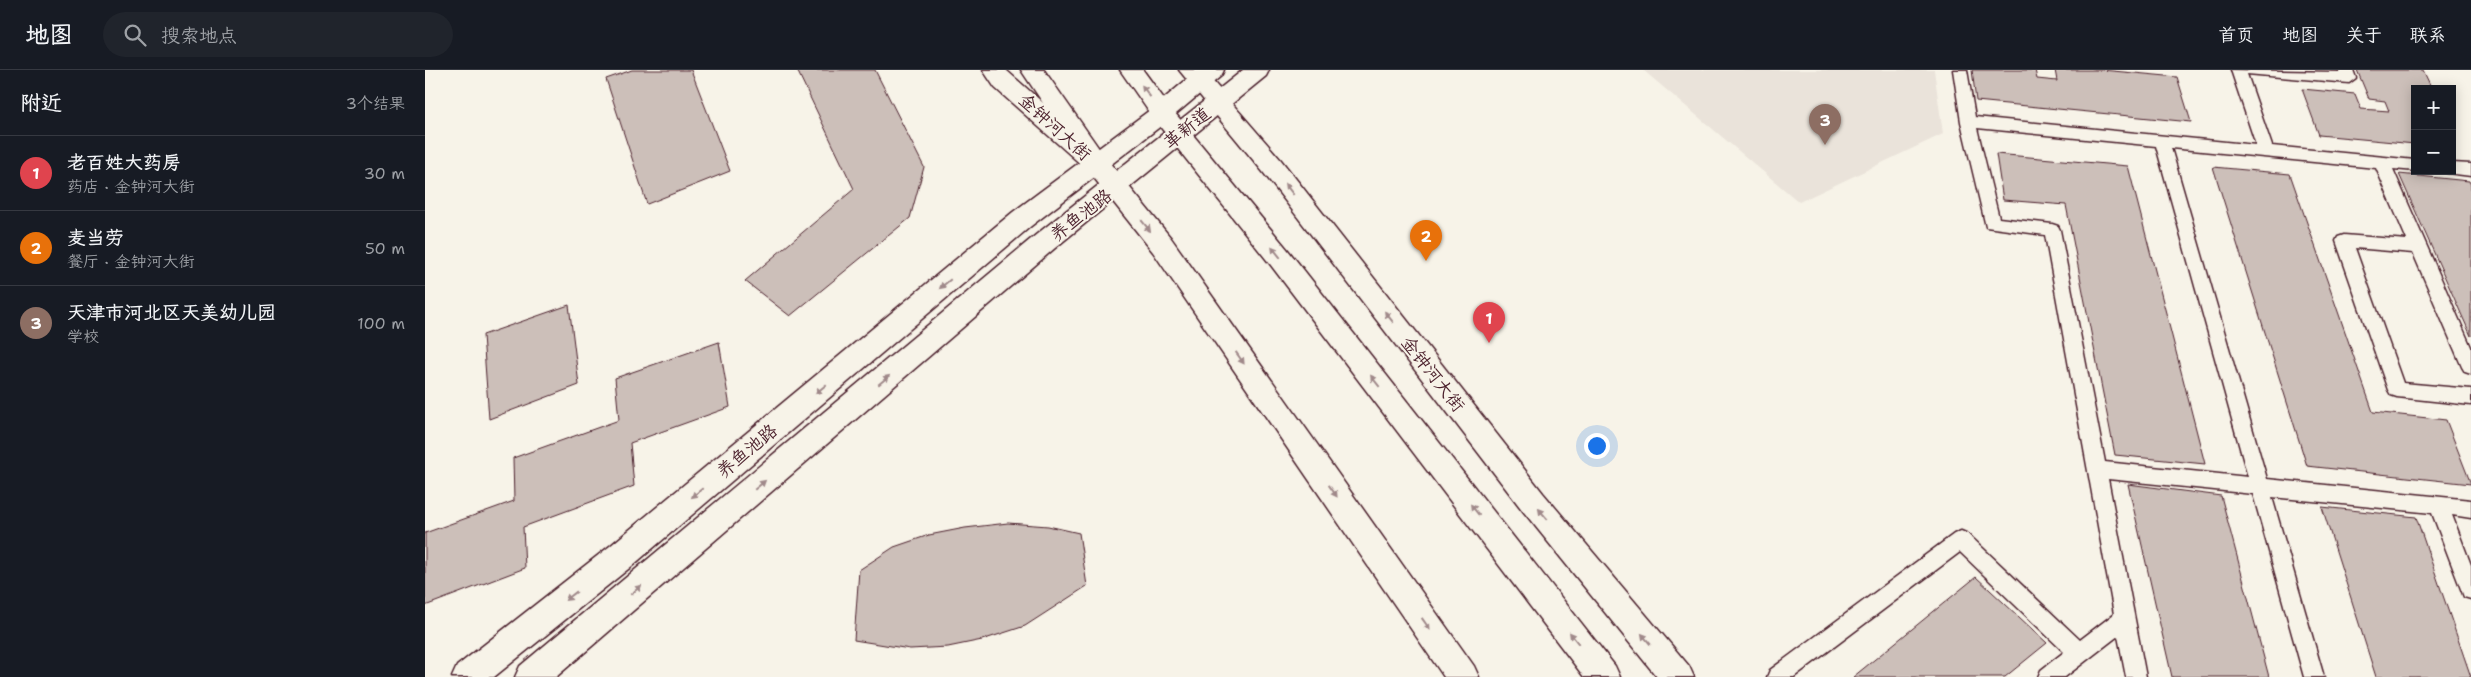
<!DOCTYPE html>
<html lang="zh">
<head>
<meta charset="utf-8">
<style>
  body { margin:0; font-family:"Shantell Sans","LXGW WenKai TC",sans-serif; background:#20242c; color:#f1f3f6 }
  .controls { position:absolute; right:15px; top:15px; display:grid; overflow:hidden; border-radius:0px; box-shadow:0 2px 12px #0003 }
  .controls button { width:45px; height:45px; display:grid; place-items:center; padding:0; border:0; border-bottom:1px solid #363941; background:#171b24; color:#f1f3f6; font:25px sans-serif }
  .you { position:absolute; left:1171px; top:375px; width:18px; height:18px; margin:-12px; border:4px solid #fff; border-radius:50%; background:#1a73e8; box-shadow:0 0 0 8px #1a73e833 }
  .badge { display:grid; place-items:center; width:32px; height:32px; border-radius:50%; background:#c8321e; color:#fff; font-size:16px; font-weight:700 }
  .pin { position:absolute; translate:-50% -41px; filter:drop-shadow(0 1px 2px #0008) }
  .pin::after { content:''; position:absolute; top:26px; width:18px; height:15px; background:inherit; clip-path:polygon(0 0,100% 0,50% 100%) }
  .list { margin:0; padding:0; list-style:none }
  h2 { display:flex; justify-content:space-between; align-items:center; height:65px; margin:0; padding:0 20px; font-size:21px }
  h2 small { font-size:16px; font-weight:400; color:#9ea1a6 }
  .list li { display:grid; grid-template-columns:32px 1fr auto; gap:15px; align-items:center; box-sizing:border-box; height:75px; padding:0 20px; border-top:1px solid #363941 }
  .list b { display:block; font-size:19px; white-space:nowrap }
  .list p { margin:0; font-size:16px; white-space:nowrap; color:#9ea1a6 }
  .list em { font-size:16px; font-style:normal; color:#9ea1a6 }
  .icon { flex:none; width:28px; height:28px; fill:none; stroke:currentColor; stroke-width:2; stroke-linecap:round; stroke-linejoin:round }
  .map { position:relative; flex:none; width:2046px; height:607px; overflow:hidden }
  header { display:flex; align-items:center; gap:30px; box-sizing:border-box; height:70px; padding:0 25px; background:#171b24; border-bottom:1px solid #363941 }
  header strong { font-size:24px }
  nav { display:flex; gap:28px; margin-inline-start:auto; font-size:18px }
  .search { width:350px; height:45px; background:#20242c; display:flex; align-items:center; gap:12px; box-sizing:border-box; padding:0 18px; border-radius:28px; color:#9ea1a6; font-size:19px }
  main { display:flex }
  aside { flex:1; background:#171b24 }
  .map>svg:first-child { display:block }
  .built { fill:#eae3da }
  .building { fill:#ccbfb9; stroke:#4a1f2b }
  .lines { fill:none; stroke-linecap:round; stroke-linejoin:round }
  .service-casing { stroke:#4a1f2b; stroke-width:3 }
  .minor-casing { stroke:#4a1f2b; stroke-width:3 }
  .tertiary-casing { stroke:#4a1f2b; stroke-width:3 }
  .primary-casing { stroke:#4a1f2b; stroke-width:3 }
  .service { fill:#f7f3e8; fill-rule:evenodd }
  .minor { fill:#f7f3e8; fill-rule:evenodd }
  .tertiary { fill:#f7f3e8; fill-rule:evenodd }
  .primary { fill:#f7f3e8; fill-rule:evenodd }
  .oneway { fill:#a0898a }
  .labels { text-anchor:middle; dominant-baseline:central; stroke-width:4; stroke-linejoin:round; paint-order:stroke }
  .street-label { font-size:18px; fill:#4a1f2b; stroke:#f7f3e8 }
</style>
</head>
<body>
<header>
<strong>地图</strong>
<div class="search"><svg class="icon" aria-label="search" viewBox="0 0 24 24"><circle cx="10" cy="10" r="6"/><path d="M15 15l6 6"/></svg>搜索地点</div>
<nav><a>首页</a><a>地图</a><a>关于</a><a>联系</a></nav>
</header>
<main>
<aside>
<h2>附近<small>3个结果</small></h2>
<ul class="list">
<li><span class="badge" style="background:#e0444e">1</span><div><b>老百姓大药房</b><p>药店 · 金钟河大街</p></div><em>30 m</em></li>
<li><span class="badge" style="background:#e8710a">2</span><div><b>麦当劳</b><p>餐厅 · 金钟河大街</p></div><em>50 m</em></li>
<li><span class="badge" style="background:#8d6e63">3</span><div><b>天津市河北区天美幼儿园</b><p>学校</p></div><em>100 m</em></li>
</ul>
</aside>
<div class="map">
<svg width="2046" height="607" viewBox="0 0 2046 607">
  <rect width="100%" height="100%" fill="#f7f3e8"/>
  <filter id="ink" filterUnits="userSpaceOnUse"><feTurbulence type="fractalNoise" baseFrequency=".02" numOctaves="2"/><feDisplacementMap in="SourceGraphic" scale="10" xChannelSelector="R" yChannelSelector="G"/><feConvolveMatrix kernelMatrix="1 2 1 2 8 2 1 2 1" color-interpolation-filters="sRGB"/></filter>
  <g filter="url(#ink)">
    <!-- built -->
    <path class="built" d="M 1218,0 L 1509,0 L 1518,64 L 1374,132 Z"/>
    <!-- building -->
    <path class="building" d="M 207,0 L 266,0 L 305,101 L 222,134 L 181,9 Z
      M 372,0 L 450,0 L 499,97 L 485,148 L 365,246 L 320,211 L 429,119 Z
      M 1547,0 L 1610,0 L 1612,9 L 1632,11 L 1630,0 L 1677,0 L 1752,7 L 1766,52 L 1551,31 Z
      M 1932,0 L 1998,0 L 2007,19 L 1990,19 L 1990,74 L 1894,65 L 1877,19 L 1930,24 L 1936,39 L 1964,41 L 1960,31 L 1944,29 Z
      M 1571,84 L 1703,96 L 1780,394 L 1690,385 L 1641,135 L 1578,130 Z
      M 1788,97 L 1865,104 L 1948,342 L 2021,350 L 2046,414 L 1882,396 Z
      M 1974,104 L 2044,111 L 2046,115 L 2046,266 Z
      M 144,235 L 154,315 L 64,349 L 58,265 Z
      M 294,272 L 305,337 L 205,373 L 209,416 L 98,457 L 100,498 L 0,536 L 0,463 L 89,431 L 88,388 L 194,350 L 190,308 Z
      M 1703,414 L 1796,426 L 1844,607 L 1747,607 Z
      M 1897,437 L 1991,447 L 2046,607 L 1951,607 Z
      M 583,453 L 623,456 L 654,463 L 662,516 L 600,556 L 557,570 L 523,577 L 485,579 L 429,570 L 434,500 L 469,477 L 504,465 L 540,458 Z
      M 1551,507 L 1622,573 L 1580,607 L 1428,607 Z"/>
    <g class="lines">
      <!-- service casing -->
      <g class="service-casing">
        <path id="service" d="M 1528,0 L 1542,0 L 1550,47 L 1831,75 L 1806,0 L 1915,2 L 1914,0 L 1928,0 L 1931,8 L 1924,13 L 1822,4 L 1847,76 L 1990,90 L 1991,101 L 1968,99 L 2046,277 L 2046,304 L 2040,302 L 2037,297 L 1988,183 L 1930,178 L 1978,313 L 2046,319 L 2046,335 L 1972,327 L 1966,325 L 1963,320 L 1911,171 L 1913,167 L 1919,165 L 1982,170 L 1951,98 L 1746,78 L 1842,409 L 2046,430 L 2046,448 L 2027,445 L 2046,495 L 2046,529 L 2039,527 L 2007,443 L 1847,427 L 1899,607 L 1879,607 L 1828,424 L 1683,409 L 1721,607 L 1701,607 L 1693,566 L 1640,607 L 1613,607 L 1616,600 L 1639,582 L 1535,482 L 1369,607 L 1342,607 L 1345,600 L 1529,464 L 1536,461 L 1543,464 L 1655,570 L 1689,544 L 1620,165 L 1561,157 L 1536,52 ZM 1552,58 L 1731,76 L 1823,407 L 1680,392 L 1635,160 L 1633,156 L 1627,154 L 1574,148 Z
          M 2027,93 L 2046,94 L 2046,106 L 2022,103 L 2021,101 L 2027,101 Z"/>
      </g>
      <!-- minor casing -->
      <g class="minor-casing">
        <path id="minor" d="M 558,0 L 581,0 L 678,86 L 681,92 L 678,98 L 669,101 L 660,98 L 570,18 Z
          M 754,0 L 778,0 L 856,90 L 1118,423 L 1264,596 L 1269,607 L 1232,607 L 1098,441 L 838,102 Z"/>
      </g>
      <!-- tertiary casing -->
      <g class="tertiary-casing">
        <path id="tertiary" d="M 773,0 L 799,0 L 796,6 L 745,49 L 606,156 L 207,496 L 69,607 L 27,607 L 32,596 L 185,476 L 588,142 L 729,37 Z
          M 818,0 L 844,0 L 841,6 L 630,178 L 131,607 L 90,607 L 95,596 L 612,164 Z"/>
      </g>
      <!-- primary casing -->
      <g class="primary-casing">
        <path id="primary" d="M 596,0 L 619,0 L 680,87 L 746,168 L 1049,596 L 1054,607 L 1019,607 L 728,182 L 662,99 Z
          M 695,0 L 718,0 L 745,37 L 863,180 L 1190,596 L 1195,607 L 1159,607 L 845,194 L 729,49 Z"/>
      </g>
      <!-- service -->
      <use href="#service" class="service"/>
      <!-- minor -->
      <use href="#minor" class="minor"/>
      <!-- tertiary -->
      <use href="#tertiary" class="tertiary"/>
      <!-- primary -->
      <use href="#primary" class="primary"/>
    </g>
    <!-- one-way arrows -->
    <defs><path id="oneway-solid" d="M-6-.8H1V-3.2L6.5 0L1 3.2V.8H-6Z" transform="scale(1.25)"/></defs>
    <g class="oneway">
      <use href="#oneway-solid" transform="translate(721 21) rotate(-126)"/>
      <use href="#oneway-solid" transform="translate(864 119) rotate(-128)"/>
      <use href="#oneway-solid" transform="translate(721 156) rotate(51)"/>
      <use href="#oneway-solid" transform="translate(851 182) rotate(-128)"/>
      <use href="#oneway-solid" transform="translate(520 214) rotate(140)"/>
      <use href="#oneway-solid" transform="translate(964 247) rotate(-128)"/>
      <use href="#oneway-solid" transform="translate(815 288) rotate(55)"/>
      <use href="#oneway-solid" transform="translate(459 310) rotate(-40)"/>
      <use href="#oneway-solid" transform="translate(950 311) rotate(-128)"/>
      <use href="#oneway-solid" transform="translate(396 319) rotate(140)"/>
      <use href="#oneway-solid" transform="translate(335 415) rotate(-40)"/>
      <use href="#oneway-solid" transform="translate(908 421) rotate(55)"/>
      <use href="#oneway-solid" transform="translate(272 423) rotate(140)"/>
      <use href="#oneway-solid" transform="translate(1050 440) rotate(-128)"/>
      <use href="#oneway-solid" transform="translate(1118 444) rotate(-130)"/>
      <use href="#oneway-solid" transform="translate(211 520) rotate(-40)"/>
      <use href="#oneway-solid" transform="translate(146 526) rotate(142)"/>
      <use href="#oneway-solid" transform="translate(1001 554) rotate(55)"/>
      <use href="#oneway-solid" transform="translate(1149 568) rotate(-128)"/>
      <use href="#oneway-solid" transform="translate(1221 569) rotate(-130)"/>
    </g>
  </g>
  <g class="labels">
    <!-- street labels -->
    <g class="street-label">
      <text transform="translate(630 57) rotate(42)">金钟河大街</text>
      <text transform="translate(762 58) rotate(-39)">革新道</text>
      <text transform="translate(656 145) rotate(-38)">养鱼池路</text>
      <text transform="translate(1008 304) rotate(52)">金钟河大街</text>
      <text transform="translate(322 381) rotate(-40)">养鱼池路</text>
    </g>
  </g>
</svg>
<div class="controls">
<button>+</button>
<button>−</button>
</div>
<div class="you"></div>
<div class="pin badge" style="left:1064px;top:273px;background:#e0444e">1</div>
<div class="pin badge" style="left:1001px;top:191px;background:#e8710a">2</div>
<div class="pin badge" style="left:1400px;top:75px;background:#8d6e63">3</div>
</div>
</main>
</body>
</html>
